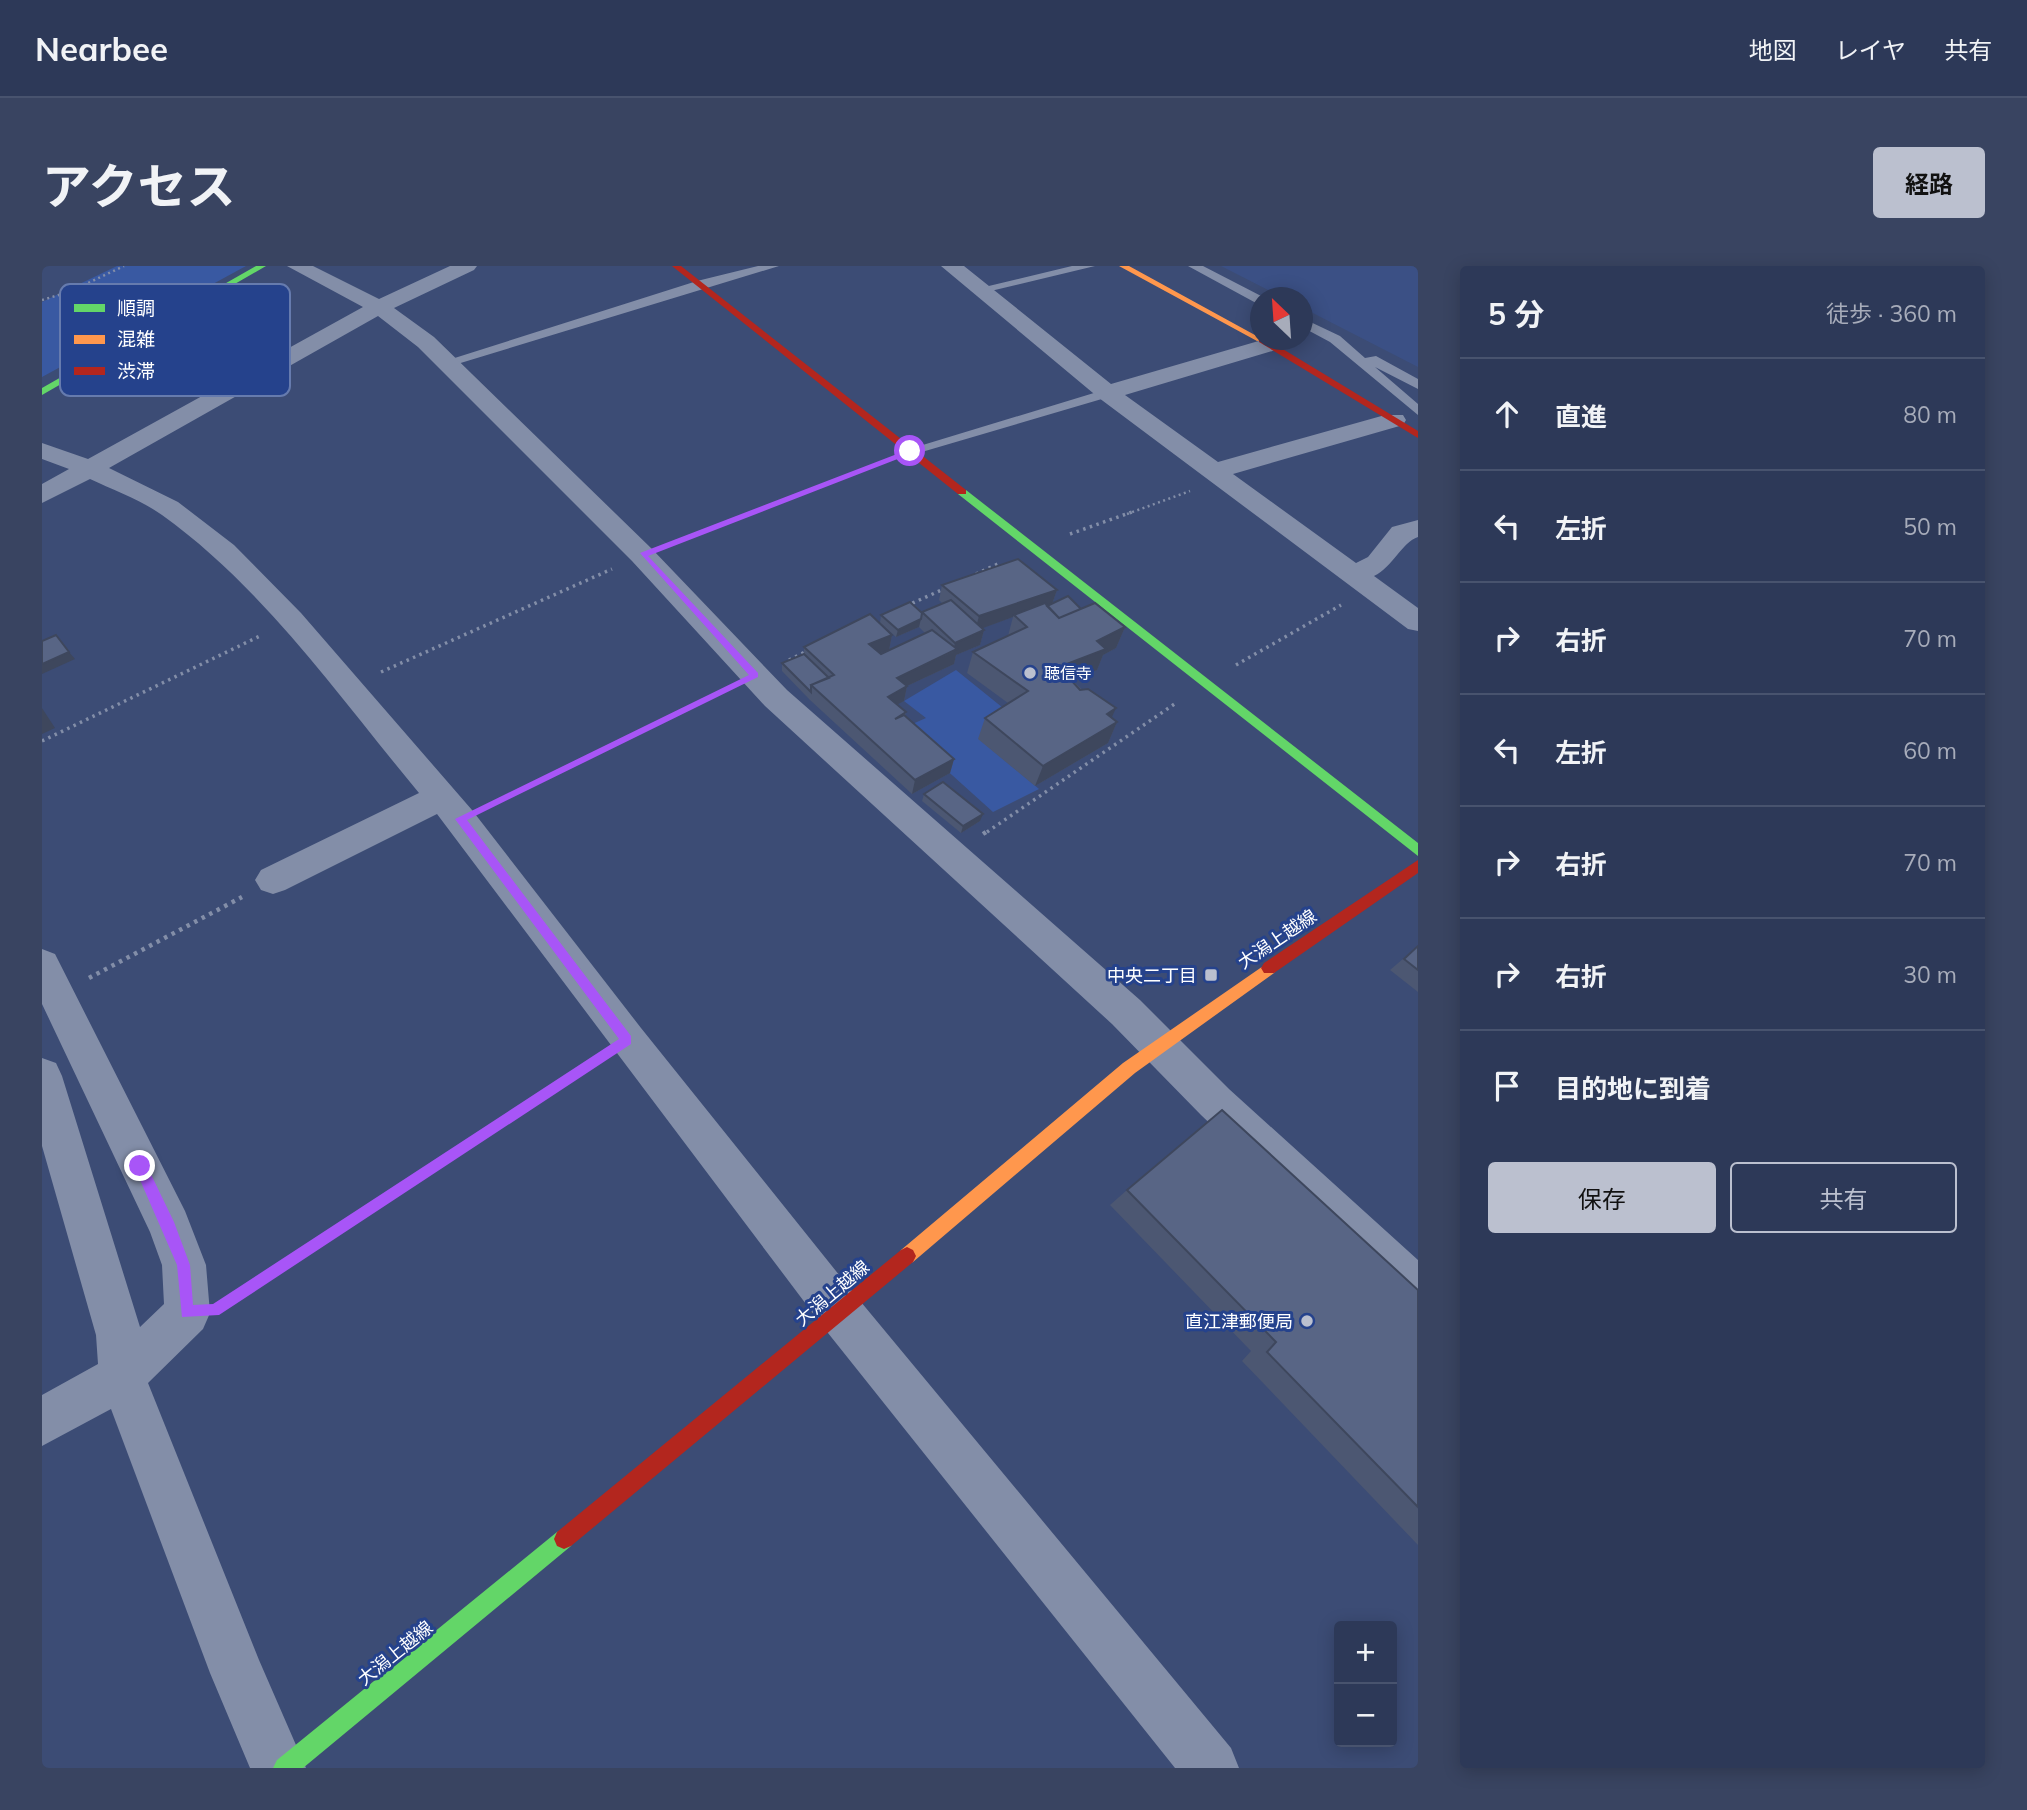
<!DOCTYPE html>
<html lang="ja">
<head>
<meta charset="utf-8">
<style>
  body { margin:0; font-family:Mulish,"Noto Sans JP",sans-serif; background:#394461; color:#f1f3f6 }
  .controls { position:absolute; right:21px; bottom:21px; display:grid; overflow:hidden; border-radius:7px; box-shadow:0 4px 18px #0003 }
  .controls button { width:63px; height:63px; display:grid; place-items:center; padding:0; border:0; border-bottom:2px solid #48536e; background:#2d3958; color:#f1f3f6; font:35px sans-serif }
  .compass { position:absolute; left:1208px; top:21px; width:63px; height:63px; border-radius:50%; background:#2d3958; box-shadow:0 4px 18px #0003; rotate:335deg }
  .stop { position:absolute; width:21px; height:21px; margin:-16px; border:5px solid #a855f7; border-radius:50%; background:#fff }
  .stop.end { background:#a855f7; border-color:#fff; box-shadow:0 2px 7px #0008 }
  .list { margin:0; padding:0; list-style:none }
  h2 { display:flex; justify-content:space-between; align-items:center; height:91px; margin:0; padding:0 28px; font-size:30px }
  h2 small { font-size:23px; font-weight:400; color:#a7acba }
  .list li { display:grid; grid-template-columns:46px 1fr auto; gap:21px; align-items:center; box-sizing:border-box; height:112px; padding:0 28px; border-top:2px solid #48536e }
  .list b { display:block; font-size:26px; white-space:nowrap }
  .list em { font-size:23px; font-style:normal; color:#a7acba }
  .actions { display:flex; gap:14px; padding:21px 28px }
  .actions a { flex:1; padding:16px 0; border:2px solid #bbc0cf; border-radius:7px; text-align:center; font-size:24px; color:#bbc0cf }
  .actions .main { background:#bbc0cf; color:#111 }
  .icon { flex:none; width:38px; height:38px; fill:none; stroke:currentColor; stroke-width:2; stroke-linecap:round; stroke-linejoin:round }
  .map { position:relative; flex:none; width:1376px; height:1502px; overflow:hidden; border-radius:7px }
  header { display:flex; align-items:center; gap:42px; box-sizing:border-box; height:98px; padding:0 35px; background:#2d3958; border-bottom:2px solid #48536e }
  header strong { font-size:33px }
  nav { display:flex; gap:38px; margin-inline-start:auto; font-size:24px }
  .intro { display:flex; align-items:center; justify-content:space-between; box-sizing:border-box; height:168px; padding:0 42px }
  h1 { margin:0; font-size:49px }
  .button { padding:18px 32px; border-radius:7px; background:#bbc0cf; color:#111; font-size:24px; font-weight:700 }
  main { display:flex; gap:42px; padding:0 42px }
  aside { flex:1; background:#2d3958; border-radius:7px; box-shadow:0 4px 18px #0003 }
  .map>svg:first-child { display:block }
  .green { fill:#3959a2 }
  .water { fill:#3b5085 }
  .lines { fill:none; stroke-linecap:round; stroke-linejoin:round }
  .path-far3 { stroke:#838ea8; stroke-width:2.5; stroke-dasharray:2 3.5; stroke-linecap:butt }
  .path-far2 { stroke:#838ea8; stroke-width:3.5; stroke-dasharray:2.5 4.5; stroke-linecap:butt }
  .path-far1 { stroke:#838ea8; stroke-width:4.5; stroke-dasharray:3.5 5; stroke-linecap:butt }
  .path { stroke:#838ea8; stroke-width:5; stroke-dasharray:4.5 7; stroke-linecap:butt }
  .lane { fill:#838ea8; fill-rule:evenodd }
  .street { fill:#838ea8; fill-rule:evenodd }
  .fast { fill:#63d668; fill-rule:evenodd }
  .slow { fill:#ff974d; fill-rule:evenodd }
  .jam { fill:#b3261e; fill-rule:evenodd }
  .wall { fill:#4c5772 }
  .shaded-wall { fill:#3e475d }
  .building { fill:#586585; stroke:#3e475d; stroke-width:2 }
  .route { fill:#a855f7 }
  .poi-dot { fill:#bbc0cf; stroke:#25428c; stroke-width:2.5 }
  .labels { text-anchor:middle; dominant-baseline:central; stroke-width:6; stroke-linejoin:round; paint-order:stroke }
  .far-poi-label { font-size:16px; fill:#fff; stroke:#25428c; text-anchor:start }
  .street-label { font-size:18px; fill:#fff; stroke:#25428c }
  .poi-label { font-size:18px; fill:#fff; stroke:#25428c; text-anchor:end }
  .key { fill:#25428c; stroke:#667bae; stroke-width:2 }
  .key-label { font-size:19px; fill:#fff }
</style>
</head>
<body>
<header>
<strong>Nearbee</strong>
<nav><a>地図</a><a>レイヤ</a><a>共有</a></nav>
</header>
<div class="intro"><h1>アクセス</h1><a class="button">経路</a></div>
<main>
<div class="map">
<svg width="1376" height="1502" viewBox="0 0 1376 1502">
  <rect width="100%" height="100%" fill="#3c4c75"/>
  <!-- green -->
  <path class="green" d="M 75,0 L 204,0 L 0,111 L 0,36 Z
    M 914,404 L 971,450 L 937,473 L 997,523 L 951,546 L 859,463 L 884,452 L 862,435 Z"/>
  <!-- water -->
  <path class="water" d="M 1179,0 L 1376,0 L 1376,101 L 1261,42 L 1260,32 L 1240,31 Z"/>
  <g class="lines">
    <!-- path-far3 -->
    <path class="path-far3" d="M 0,34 L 27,26 L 82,0
      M 706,248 L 837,197
      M 1085,248 L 1148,225"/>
    <!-- path-far2 -->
    <path class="path-far2" d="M 1028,268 L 1090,246
      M 633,276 L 711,246
      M 934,308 L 958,297
      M 864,340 L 904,322
      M 747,394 L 767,384
      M 1194,399 L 1299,339
      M 339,406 L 570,303
      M 0,475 L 220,369
      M 451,537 L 682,424
      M 945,566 L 1134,437"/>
    <!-- path-far1 -->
    <path class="path-far1" d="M 941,568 L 947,564
      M 47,712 L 200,631
      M 278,975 L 556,793"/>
    <!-- path -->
    <path class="path" d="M 188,1034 L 280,973"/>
    <!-- lane -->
    <path class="lane" d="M 716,0 L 737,0 L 412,99 L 400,96 L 655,15 Z
      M 1030,0 L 1053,0 L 936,28 L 930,24 Z
      M 1146,0 L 1161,0 L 1223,32 L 1218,32 L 1218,38 L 1214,37 Z
      M 1260,52 L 1298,70 L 1323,92 L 1334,90 L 1376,113 L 1376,123 L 1333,101 L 1376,138 L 1376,149 L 1288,76 L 1260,61 Z
      M 1065,123 L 1070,124 L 1070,130 L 873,188 L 868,189 L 861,185 Z"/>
    <!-- street -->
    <path class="street" d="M 245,0 L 271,0 L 337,33 L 408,0 L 435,0 L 432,4 L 352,42 L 392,71 L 610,283 L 745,424 L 1098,734 L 1187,823 L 1376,994 L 1376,1047 L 1360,1040 L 1159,849 L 1070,758 L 723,440 L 590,295 L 376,81 L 336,50 L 67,202 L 136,236 L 192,279 L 259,347 L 430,544 L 599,762 L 814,1030 L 1189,1482 L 1197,1502 L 1133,1502 L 782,1062 L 395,548 L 243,624 L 231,628 L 219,624 L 213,614 L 219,604 L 377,527 C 298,432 222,322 120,249 C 99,234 71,224 48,213 L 0,237 L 0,218 L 27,203 L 0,193 L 0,177 L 46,193 L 321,41 Z
      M 899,0 L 922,0 L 1069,118 L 1220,74 L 1237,74 L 1240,78 L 1237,83 L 1083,129 L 1176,196 L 1343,149 L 1361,149 L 1364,154 L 1361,159 L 1191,208 L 1314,297 L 1326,291 L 1350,261 L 1376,254 L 1376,271 C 1360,276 1351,301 1332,310 L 1376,342 L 1376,365 L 1366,363 L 1057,132 Z
      M 0,683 L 13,688 L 143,945 L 164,999 L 168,1047 L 161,1063 L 106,1117 L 217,1394 L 264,1502 L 208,1502 L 168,1407 L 69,1143 L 0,1180 L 0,1129 L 56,1098 L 54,1069 L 0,880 L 0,792 L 14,797 L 20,810 L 98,1061 L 122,1038 L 120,999 L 108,966 L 0,738 Z"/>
    <!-- fast -->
    <path class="fast" d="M 214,0 L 224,0 L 0,129 L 0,122 Z
      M 916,224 L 924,224 L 1376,577 L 1376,590 L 916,228 Z
      M 522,1263 L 529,1266 L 532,1273 L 529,1280 L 261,1502 L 231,1502 L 235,1494 L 515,1266 Z"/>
    <!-- slow -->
    <path class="slow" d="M 1077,0 L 1087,0 L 1222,74 L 1215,75 Z
      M 1227,696 L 1232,697 L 1235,702 L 1232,707 L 1093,807 L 871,996 L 865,999 L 859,996 L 856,990 L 859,984 L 1081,797 Z"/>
    <!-- jam -->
    <path class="jam" d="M 630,0 L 639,0 L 924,224 L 924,228 L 916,228 Z
      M 1217,72 L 1226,74 L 1376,165 L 1376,172 L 1217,76 Z
      M 1376,594 L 1376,607 L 1232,707 L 1222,707 L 1219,702 L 1222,697 Z
      M 865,981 L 871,984 L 874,990 L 871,996 L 529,1280 L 522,1283 L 515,1280 L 512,1273 L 515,1266 L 859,984 Z"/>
  </g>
  <!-- wall -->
  <path class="wall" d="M 900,319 L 1015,324 L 1010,338 L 1039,343 L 1083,361 L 1074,382 L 1061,389 L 1055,404 L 1030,414 L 1075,456 L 1066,477 L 993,520 L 936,473 L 943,452 L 966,437 L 925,407 L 931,386 L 966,370 L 971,351 L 940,362 L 942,364 L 938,379 L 914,389 L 912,398 L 865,420 L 862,435 L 855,438 L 864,446 L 863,450 L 912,493 L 908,507 L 870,528 L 768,434 L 740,405 L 740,397 L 762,388 L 762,381 L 850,369 L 847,384 L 839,387 L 839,388 L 883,367 L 877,361 L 854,371 L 838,357 L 839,349 L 880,347 L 901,338 L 897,334 Z
    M 882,528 L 938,555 L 919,567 L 880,535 Z
    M 1376,680 L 1376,726 L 1348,704 Z
    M 1085,924 L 1376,1024 L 1376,1279 L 1200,1095 L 1209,1085 L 1068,939 Z"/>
  <!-- shaded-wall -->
  <path class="shaded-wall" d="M 1015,324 L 1010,338 L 972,349 L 971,351 L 933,365 L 937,350 Z
    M 879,353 L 877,361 L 854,371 L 856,364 Z
    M 1083,361 L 1074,382 L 1061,389 L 1055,404 L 1010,422 L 1017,401 L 1055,375 Z
    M 942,364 L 938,379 L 914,389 L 912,398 L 865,420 L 862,435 L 843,445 L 846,431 L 855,412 L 911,386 L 913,377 Z
    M 850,369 L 847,384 L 825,392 L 827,378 Z
    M 27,386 L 33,393 L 0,408 L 0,398 Z
    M 0,442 L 13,462 L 0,468 Z
    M 1074,442 L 1065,462 L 1075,456 L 1066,477 L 993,520 L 1001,500 L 1065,448 Z
    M 912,493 L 908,507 L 870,528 L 873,514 Z
    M 941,548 L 938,555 L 919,567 L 921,560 Z"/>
  <!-- building -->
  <path class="building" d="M 976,293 L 1015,324 L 937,350 L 900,319 Z
    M 1026,330 L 1039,343 L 1017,352 L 1005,340 Z
    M 909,334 L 942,364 L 913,377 L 880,346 Z
    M 868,336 L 880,347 L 879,353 L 856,364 L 839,349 Z
    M 1003,337 L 1017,352 L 1053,337 L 1083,361 L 1055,375 L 1064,383 L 1017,401 L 1038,424 L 1046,423 L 1074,442 L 1065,448 L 1075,456 L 1001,500 L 943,452 L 986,425 L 931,386 L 985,361 L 972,349 Z
    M 828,348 L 850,369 L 827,378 L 839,388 L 890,364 L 915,383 L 855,412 L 865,420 L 846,431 L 864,446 L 853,453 L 862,449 L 912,493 L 873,514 L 769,419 L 792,409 L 762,381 Z
    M 14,369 L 27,386 L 0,398 L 0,375 Z
    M 762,388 L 787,412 L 769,419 L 769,426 L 740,397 Z
    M 901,516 L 941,548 L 921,560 L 882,528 Z
    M 1376,680 L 1376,704 L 1362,693 Z
    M 1180,844 L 1376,1024 L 1376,1241 L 1225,1086 L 1234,1076 L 1085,924 Z"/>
  <!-- route -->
  <path class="route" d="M 868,183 L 871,187 L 606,290 L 716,407 L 716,411 L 425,554 L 589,770 L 589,778 L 177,1049 L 140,1051 L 135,999 L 92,900 L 94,896 L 103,896 L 132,956 L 148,999 L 151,1039 L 171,1038 L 577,773 L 413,553 L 707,409 L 598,287 Z"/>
  <!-- markers -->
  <g class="poi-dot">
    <circle cx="988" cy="407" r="7"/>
    <rect x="1162" y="702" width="14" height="14" rx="3.5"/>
    <circle cx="1265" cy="1055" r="7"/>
  </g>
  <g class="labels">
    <!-- far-poi labels -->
    <g class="far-poi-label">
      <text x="1002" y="407">聴信寺</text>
    </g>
    <!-- street labels -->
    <g class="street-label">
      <text transform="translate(1235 673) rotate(-34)">大潟上越線</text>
      <text transform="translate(790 1027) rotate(-40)">大潟上越線</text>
      <text transform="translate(353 1387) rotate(-39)">大潟上越線</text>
    </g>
    <!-- poi labels -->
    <g class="poi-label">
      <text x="1155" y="709">中央二丁目</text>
      <text x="1251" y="1055">直江津郵便局</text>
    </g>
  </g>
  <!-- legend -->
  <rect x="18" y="18" width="230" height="112" rx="10" class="key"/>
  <rect x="32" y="38" width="31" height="8" fill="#63d668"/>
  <rect x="32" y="69" width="31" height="9" fill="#ff974d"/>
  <rect x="32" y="101" width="31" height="8" fill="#b3261e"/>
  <g class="key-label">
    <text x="75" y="49">順調</text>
    <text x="75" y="80">混雑</text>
    <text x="75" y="112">渋滞</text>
  </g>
</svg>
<div class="controls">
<button>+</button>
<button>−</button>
</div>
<svg class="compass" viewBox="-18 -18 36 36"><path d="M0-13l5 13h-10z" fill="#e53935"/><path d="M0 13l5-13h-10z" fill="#a7acba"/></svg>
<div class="stop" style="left:868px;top:185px"></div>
<div class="stop end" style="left:98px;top:900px"></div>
</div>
<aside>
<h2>5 分<small>徒歩 · 360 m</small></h2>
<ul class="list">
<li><svg class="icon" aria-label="ahead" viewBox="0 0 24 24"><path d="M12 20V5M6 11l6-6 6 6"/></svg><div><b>直進</b></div><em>80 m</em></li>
<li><svg class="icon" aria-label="left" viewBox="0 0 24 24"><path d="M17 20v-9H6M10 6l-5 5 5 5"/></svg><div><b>左折</b></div><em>50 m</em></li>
<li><svg class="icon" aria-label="right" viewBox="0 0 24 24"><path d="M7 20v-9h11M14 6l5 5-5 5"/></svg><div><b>右折</b></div><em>70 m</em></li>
<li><svg class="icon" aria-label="left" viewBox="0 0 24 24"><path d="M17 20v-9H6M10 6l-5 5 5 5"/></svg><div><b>左折</b></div><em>60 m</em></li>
<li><svg class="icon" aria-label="right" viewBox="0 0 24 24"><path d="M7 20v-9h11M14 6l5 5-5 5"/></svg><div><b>右折</b></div><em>70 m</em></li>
<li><svg class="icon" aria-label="right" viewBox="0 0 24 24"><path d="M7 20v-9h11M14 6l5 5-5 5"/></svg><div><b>右折</b></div><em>30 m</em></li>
<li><svg class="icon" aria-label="arrive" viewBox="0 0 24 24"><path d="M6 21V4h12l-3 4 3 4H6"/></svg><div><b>目的地に到着</b></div></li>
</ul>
<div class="actions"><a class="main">保存</a><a>共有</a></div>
</aside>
</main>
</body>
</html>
